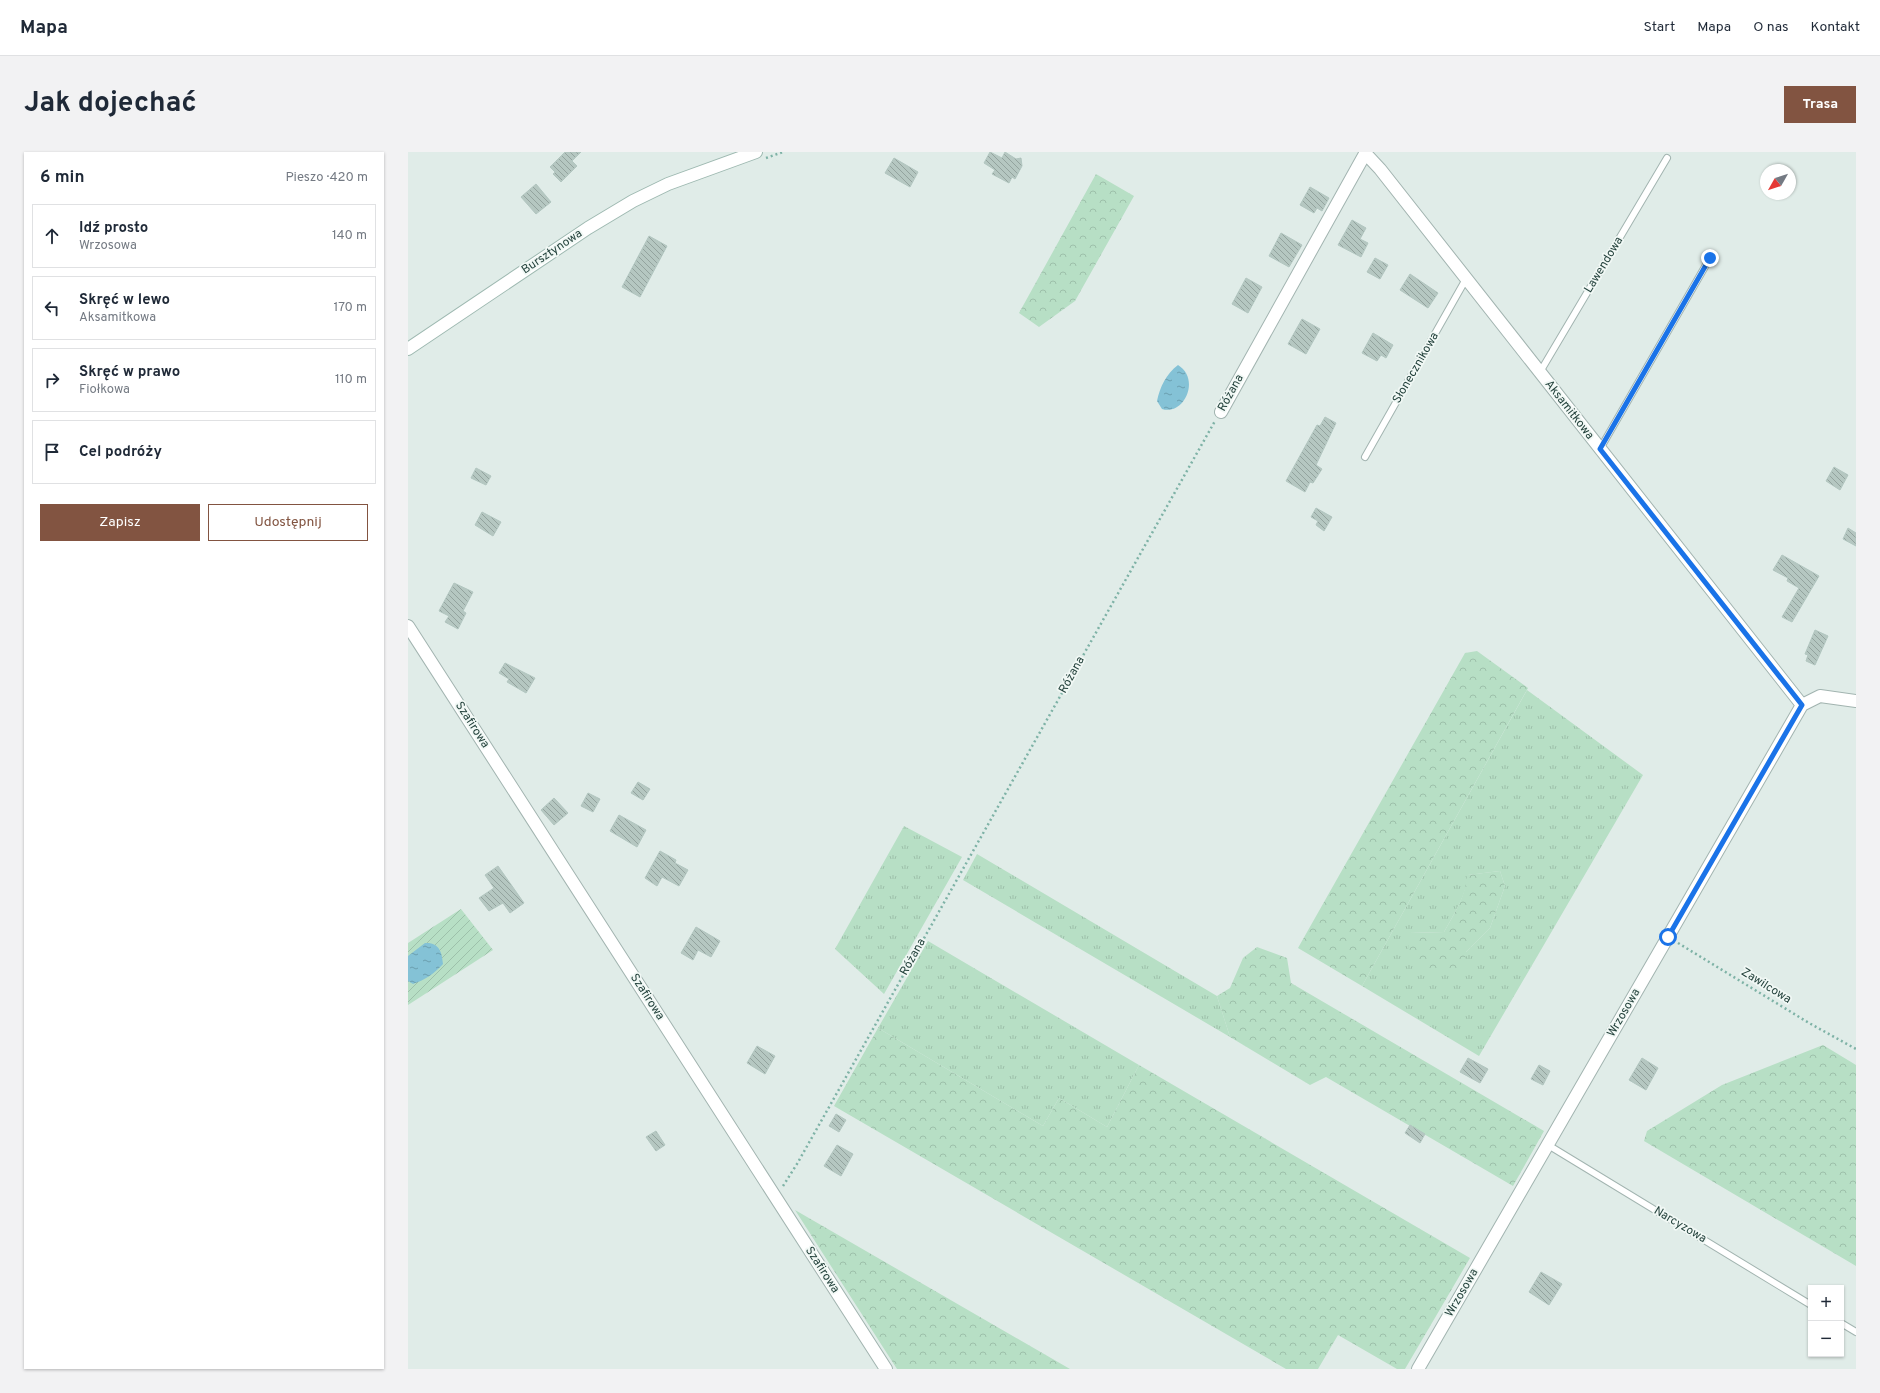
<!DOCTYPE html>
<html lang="pl">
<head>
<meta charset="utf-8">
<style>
  body { margin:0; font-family:Overpass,sans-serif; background:#f2f2f3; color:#1f2937 }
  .controls { position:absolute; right:12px; bottom:12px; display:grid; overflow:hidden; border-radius:0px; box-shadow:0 1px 3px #0004 }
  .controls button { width:36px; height:36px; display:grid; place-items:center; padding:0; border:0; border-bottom:1px solid #e0e1e3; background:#fff; color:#1f2937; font:20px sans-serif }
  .compass { position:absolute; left:1352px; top:12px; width:36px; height:36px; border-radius:50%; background:#fff; box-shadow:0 1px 3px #0004; rotate:231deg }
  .stop { position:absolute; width:12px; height:12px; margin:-9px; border:3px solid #1a73e8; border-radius:50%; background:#fff }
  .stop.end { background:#1a73e8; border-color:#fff; box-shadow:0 1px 4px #0008 }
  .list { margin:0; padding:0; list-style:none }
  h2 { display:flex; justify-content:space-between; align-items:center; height:52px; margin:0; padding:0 16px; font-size:17px }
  h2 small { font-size:13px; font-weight:400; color:#747a83 }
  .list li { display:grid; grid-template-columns:26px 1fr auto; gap:12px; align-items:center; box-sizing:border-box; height:64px; margin:0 8px 8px; padding:0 8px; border:1px solid #e0e1e3; border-radius:0px }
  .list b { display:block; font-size:15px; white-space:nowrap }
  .list p { margin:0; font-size:13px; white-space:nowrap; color:#747a83 }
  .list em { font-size:13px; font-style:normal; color:#747a83 }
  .actions { display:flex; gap:8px; padding:12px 16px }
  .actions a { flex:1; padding:9px 0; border:1px solid #825441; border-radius:0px; text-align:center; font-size:14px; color:#825441 }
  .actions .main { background:#825441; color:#fff }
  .icon { flex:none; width:22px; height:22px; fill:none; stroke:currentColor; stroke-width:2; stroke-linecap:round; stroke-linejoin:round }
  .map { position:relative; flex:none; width:1448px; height:1217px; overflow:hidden; border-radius:0px }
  header { display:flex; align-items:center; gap:24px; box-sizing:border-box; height:56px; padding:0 20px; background:#fff; border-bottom:1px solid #e0e1e3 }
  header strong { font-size:19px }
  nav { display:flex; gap:22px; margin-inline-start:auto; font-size:14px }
  .intro { display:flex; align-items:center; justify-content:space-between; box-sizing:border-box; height:96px; padding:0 24px }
  h1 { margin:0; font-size:28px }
  .button { padding:10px 18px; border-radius:0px; background:#825441; color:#fff; font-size:14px; font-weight:700 }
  main { display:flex; gap:24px; padding:0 24px }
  aside { flex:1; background:#fff; border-radius:0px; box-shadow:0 1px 3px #0004 }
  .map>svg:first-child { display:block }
  .grass { fill:url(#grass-tufts); fill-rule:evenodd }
  .forest { fill:url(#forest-crowns) }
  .garden { fill:url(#garden-furrows) }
  .water { fill:url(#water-ripples) }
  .building { fill:url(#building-back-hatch); stroke:#b2c6c0 }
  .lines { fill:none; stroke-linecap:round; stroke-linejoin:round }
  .lane-casing { stroke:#a2b4b0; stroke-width:8 }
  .street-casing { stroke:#a2b4b0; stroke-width:14 }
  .secondary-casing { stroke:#9eb9b1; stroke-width:14 }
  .path { stroke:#7eb2a6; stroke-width:2.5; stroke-dasharray:2 3; stroke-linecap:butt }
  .lane { stroke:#fff; stroke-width:6 }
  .street { stroke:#fff; stroke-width:12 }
  .secondary { stroke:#fff; stroke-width:12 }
  .route { stroke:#1a73e8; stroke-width:5 }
  .labels { text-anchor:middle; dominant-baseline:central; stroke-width:3.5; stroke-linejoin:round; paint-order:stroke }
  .street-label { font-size:12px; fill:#1f3e38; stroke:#f1f8f5 }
</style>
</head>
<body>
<header>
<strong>Mapa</strong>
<nav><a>Start</a><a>Mapa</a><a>O nas</a><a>Kontakt</a></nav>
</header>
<div class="intro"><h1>Jak dojechać</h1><a class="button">Trasa</a></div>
<main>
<aside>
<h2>6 min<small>Pieszo · 420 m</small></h2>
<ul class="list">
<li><svg class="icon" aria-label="ahead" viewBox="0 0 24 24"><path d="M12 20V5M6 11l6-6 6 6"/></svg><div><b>Idź prosto</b><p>Wrzosowa</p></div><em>140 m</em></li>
<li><svg class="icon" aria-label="left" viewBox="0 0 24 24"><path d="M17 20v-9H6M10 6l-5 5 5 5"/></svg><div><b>Skręć w lewo</b><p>Aksamitkowa</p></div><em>170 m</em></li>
<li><svg class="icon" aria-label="right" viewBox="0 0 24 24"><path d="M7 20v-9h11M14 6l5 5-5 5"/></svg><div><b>Skręć w prawo</b><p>Fiołkowa</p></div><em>110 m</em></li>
<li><svg class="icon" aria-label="arrive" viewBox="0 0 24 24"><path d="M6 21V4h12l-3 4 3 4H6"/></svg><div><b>Cel podróży</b></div></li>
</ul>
<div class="actions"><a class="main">Zapisz</a><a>Udostępnij</a></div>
</aside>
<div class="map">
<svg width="1448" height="1217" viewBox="0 0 1448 1217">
  <defs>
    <pattern id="grass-tufts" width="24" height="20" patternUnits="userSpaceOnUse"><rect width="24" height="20" fill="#b7dfc5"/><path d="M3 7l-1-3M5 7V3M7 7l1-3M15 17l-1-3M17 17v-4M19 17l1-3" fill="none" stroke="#9dc0aa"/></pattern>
    <pattern id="forest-crowns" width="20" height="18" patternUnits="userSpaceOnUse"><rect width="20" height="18" fill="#b7dfc5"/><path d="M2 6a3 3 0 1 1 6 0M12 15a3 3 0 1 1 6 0" fill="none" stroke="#9dc0aa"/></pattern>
    <pattern id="garden-furrows" width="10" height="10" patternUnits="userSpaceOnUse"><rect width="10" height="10" fill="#b7dfc5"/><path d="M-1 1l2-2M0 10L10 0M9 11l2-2" fill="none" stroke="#9dc0aa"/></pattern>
    <pattern id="water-ripples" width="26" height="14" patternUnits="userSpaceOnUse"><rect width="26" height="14" fill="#84c2d6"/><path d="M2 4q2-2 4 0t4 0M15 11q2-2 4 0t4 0" fill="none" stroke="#6b9faf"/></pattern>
    <pattern id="building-back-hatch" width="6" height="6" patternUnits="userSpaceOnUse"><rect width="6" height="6" fill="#b5c7c1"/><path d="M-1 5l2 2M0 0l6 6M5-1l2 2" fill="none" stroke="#93a39e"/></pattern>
  </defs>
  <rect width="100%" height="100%" fill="#e0ece8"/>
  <!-- grass -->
  <path class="grass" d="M 1119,538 L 1235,623 L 1071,904 L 954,834 ZM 1092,719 L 1097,734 L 1082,776 L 1058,800 L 1002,781 L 1036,780 C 1046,762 1058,744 1060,723 Z
    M 496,674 L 554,705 L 476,842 L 427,797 Z
    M 569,702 L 809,844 L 822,885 L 555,728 Z
    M 520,789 L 731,913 L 699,975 L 651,946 L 635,974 L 470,876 Z"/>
  <!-- forest -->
  <path class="forest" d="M 688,22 L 726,44 L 667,149 L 631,175 L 611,161 Z
    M 1069,499 L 1120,536 L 954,834 L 890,796 L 1057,501 Z
    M 1092,719 L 1097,734 L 1082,776 L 1058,800 L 1056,820 L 1026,820 L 1000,801 L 1001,781 L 1036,780 C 1046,762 1058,744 1059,723 Z
    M 849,795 L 879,806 L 883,831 L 1136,979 L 1105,1034 L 918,925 L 902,933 L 822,885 L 809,844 L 822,836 L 835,806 Z
    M 470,876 L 635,974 L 651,946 L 699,975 L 731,913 L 1062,1106 L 997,1217 L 989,1217 L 930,1183 L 910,1217 L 878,1217 L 426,954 Z
    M 1415,893 L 1448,913 L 1448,1114 L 1236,989 L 1239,979 L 1314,933 Z
    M 387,1058 L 662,1217 L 489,1217 Z"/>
  <!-- garden -->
  <path class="garden" d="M 53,757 L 85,798 L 0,853 L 0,791 Z"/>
  <!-- water -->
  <path class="water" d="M 770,213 C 793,227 776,264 754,257 L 749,249 C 752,235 758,222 770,213 Z
    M 17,791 C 31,790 34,800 35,812 C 27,821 17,828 5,832 L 0,829 L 0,804 Z"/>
  <!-- building -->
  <path class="building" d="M 157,0 L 173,0 L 164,9 L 169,14 L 153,30 L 145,22 L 147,20 L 142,15 Z
    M 582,0 L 594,6 L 597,0 L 608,7 L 613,6 L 614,14 L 607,27 L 604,25 L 601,31 L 584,22 L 587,18 L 576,11 Z
    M 486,6 L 510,20 L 502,35 L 477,21 Z
    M 128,32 L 143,50 L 128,62 L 113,45 Z
    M 902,35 L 921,46 L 914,59 L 909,56 L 906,61 L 892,53 Z
    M 944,68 L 958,76 L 952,87 L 960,91 L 953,105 L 930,93 Z
    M 873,81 L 894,93 L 881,115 L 861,104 Z
    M 241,84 L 259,94 L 232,145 L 214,135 Z
    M 967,106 L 980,113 L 972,127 L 959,120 Z
    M 1002,122 L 1030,141 L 1020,156 L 992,138 Z
    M 838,126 L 854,135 L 840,161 L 824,152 Z
    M 894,167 L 912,177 L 898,202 L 880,192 Z
    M 965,181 L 985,193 L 978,206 L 973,203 L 969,209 L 954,201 Z
    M 917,265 L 928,271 L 908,313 L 914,317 L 905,331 L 902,330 L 897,340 L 878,329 L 909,273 L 912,274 Z
    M 1426,315 L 1440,323 L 1432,338 L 1418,329 Z
    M 68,316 L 83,324 L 78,333 L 63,326 Z
    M 908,356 L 924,365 L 916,379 L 908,373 L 910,369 L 903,365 Z
    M 74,360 L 93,370 L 85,384 L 67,373 Z
    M 1440,376 L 1448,381 L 1448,394 L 1435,387 Z
    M 1374,403 L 1411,424 L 1384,470 L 1374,465 L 1391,436 L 1379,429 L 1380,426 L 1365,418 Z
    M 46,431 L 65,440 L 55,459 L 58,461 L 50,477 L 37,470 L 41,464 L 31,459 Z
    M 1407,478 L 1420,484 L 1407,513 L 1398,509 L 1400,503 L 1397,502 Z
    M 97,511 L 127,526 L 118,541 L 99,530 L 101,527 L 91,521 Z
    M 230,630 L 242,637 L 235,648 L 223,641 Z
    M 180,641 L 192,647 L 185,660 L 173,654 Z
    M 146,646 L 160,661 L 146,673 L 133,658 Z
    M 211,663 L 238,678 L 229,695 L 202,679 Z
    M 252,699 L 268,708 L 267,711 L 280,718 L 271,734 L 254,725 L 249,734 L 237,726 Z
    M 90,714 L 116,751 L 102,761 L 95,751 L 81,759 L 71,746 L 86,736 L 77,723 Z
    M 288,775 L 312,789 L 303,805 L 290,798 L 285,808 L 273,801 Z
    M 349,894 L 367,904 L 357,922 L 339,911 Z
    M 1060,906 L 1080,917 L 1072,931 L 1052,920 Z
    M 1234,906 L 1250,916 L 1238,938 L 1221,928 Z
    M 1131,913 L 1142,919 L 1135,933 L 1123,927 Z
    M 428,962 L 438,968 L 431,980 L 421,974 Z
    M 1002,973 L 1017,982 L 1012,991 L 997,981 Z
    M 248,979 L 257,993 L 248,999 L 238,985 Z
    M 429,993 L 445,1002 L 433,1024 L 416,1014 Z
    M 1133,1120 L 1154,1132 L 1141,1153 L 1121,1140 Z"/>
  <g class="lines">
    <!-- lane casing -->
    <g class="lane-casing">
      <path id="lane" d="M 1132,220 L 1259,6
        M 1192,297 L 1302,106
        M 957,305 L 1058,127
        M 1140,993 L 1403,1153
        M 1433,1171 L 1448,1180"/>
    </g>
    <!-- street casing -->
    <g class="street-casing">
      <path id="street" d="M 957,1 L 972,17 L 1394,553
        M 813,260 L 958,0
        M 0,474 L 478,1217
        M 1010,1217 L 1394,553 L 1412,544 L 1448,549"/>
    </g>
    <!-- secondary casing -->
    <g class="secondary-casing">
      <path id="secondary" d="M 0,197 L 180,76 L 225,49 L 260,32 L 348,0"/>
    </g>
    <!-- path -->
    <path class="path" d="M 358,6 L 375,0
      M 1270,791 L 1401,871 L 1448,897
      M 375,1034 L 389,1012 L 807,269"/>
    <!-- lane -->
    <use href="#lane" class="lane"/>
    <!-- street -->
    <use href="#street" class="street"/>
    <!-- secondary -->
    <use href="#secondary" class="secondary"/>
  </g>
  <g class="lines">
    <!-- route -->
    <path class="route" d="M 1260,785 L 1394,553 L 1192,297 L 1302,106"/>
  </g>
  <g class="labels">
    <!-- street labels -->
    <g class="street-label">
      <text transform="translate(144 100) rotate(-34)">Bursztynowa</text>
      <text transform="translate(1196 113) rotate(-59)">Lawendowa</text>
      <text transform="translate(1008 216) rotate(-60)">Słonecznikowa</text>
      <text transform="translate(823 241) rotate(-61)">Różana</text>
      <text transform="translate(1161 258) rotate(52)">Aksamitkowa</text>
      <text transform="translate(664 523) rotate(-61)">Różana</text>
      <text transform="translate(64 573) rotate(57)">Szafirowa</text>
      <text transform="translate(505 805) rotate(-61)">Różana</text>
      <text transform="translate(1358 834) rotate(32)">Zawilcowa</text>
      <text transform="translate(239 845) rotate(57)">Szafirowa</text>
      <text transform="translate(1216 861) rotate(-60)">Wrzosowa</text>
      <text transform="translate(1272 1073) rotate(31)">Narcyzowa</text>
      <text transform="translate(414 1118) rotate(57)">Szafirowa</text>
      <text transform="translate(1054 1141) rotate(-60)">Wrzosowa</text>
    </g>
  </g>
</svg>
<div class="controls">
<button>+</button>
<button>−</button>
</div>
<svg class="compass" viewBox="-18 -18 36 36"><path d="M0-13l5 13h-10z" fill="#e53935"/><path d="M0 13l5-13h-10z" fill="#747a83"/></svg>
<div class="stop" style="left:1260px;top:785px"></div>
<div class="stop end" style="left:1302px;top:106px"></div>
</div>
</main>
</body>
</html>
